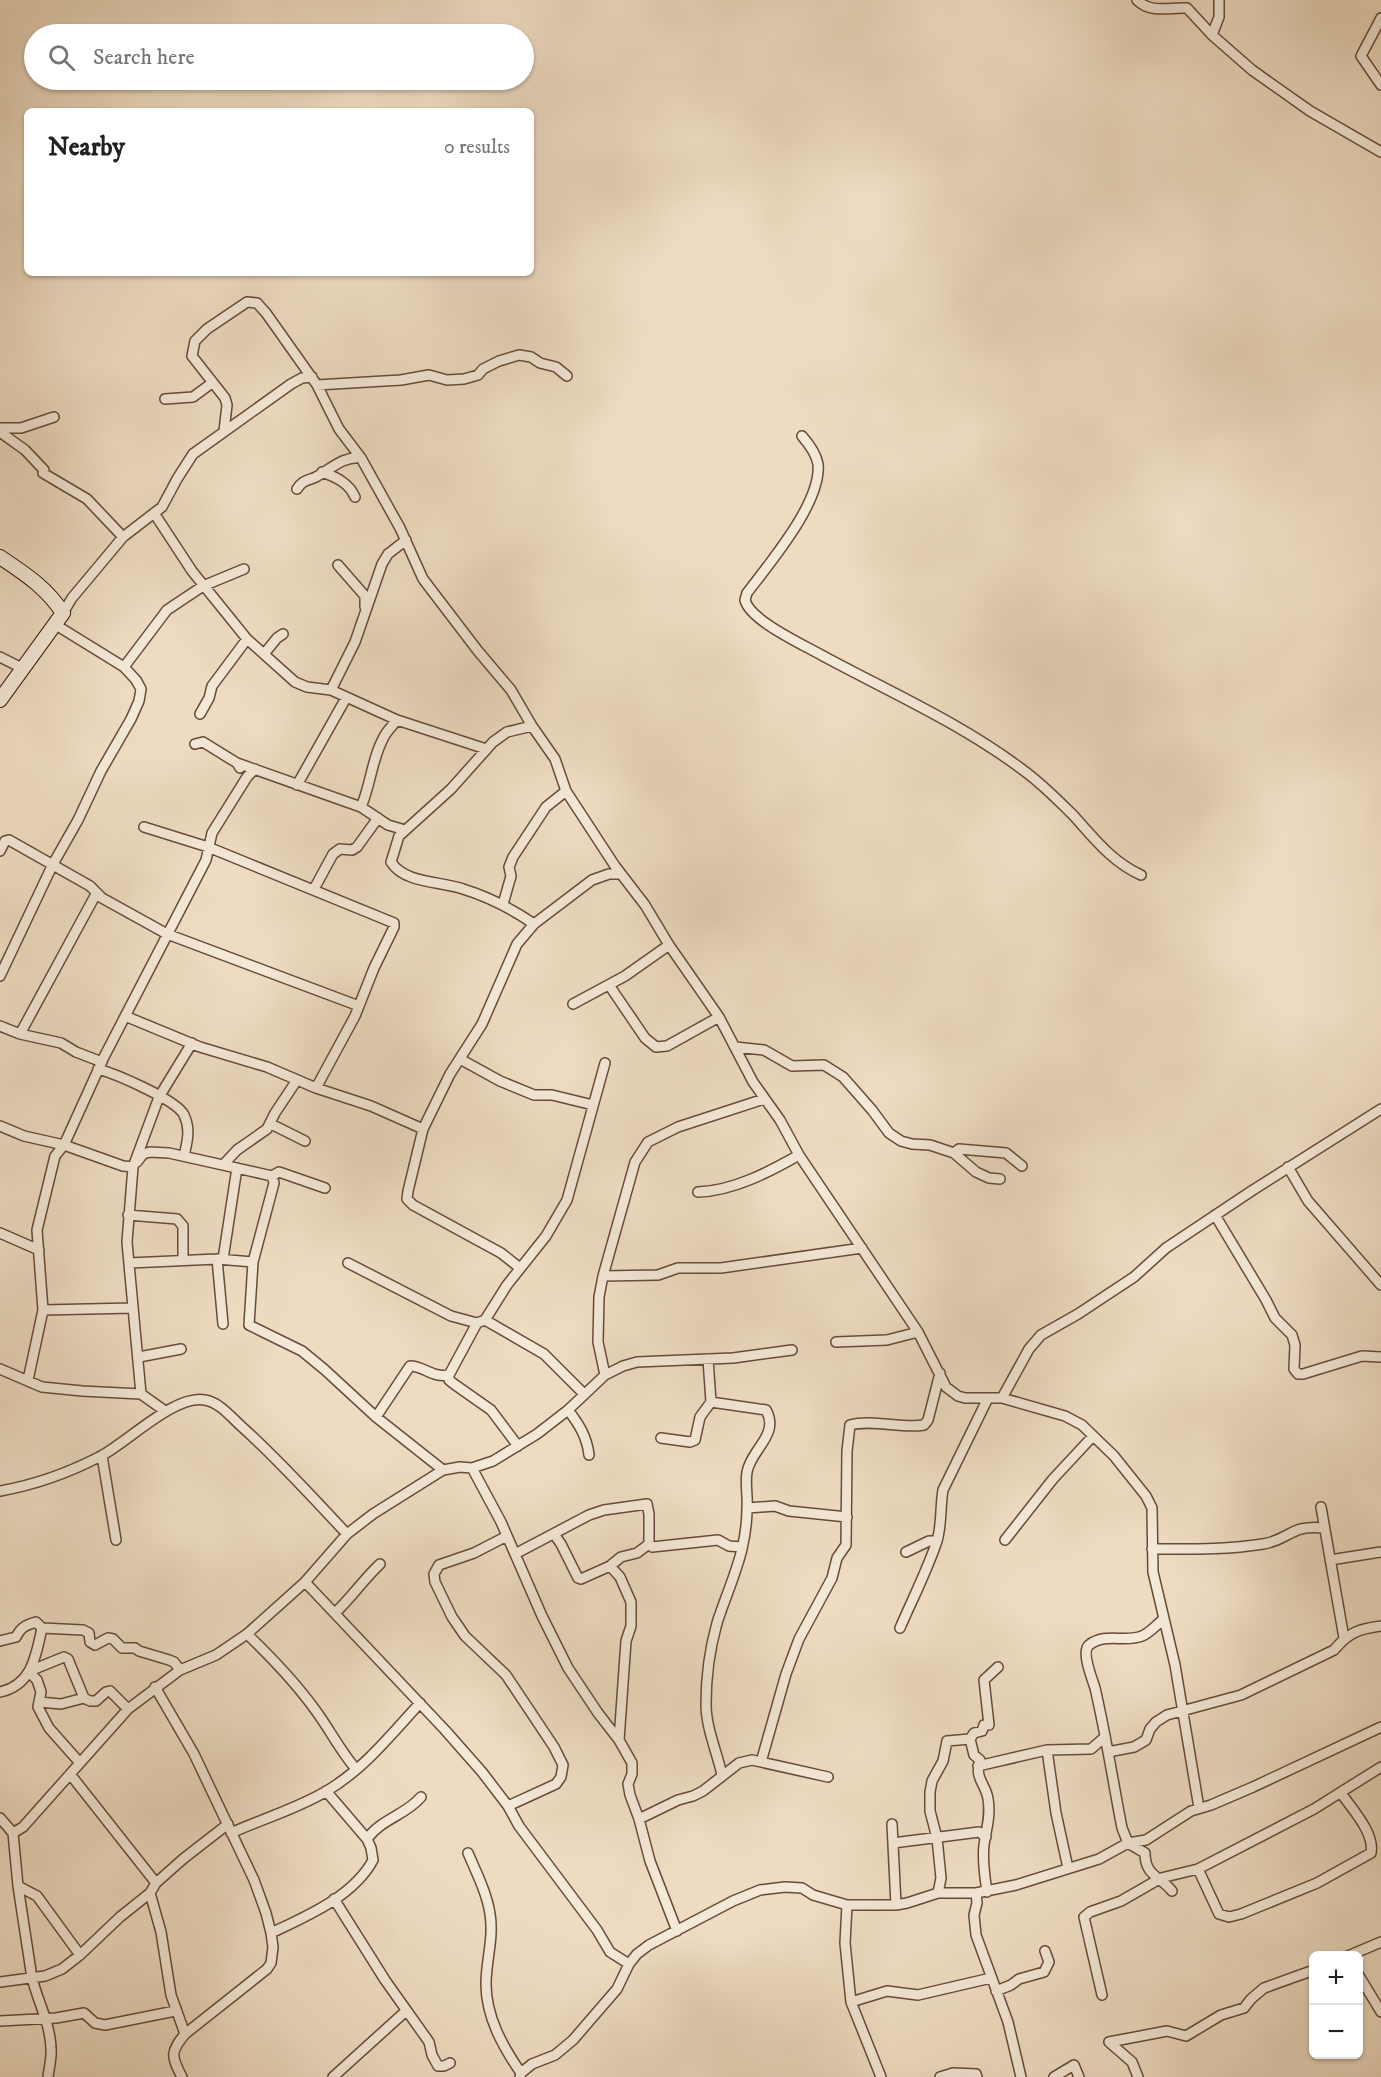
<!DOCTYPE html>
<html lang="en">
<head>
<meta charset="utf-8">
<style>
  body { margin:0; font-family:"IM FELL DW Pica",serif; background:#f6f6f6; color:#202124 }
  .controls { position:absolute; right:18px; bottom:18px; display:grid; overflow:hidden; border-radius:9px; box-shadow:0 2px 4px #0004 }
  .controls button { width:54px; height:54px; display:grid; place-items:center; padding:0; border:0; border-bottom:2px solid #e0e0e0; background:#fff; color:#202124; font:30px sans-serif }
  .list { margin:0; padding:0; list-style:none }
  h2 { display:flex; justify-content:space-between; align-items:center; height:78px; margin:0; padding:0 24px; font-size:26px }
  h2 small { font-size:20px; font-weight:400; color:#757577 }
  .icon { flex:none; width:33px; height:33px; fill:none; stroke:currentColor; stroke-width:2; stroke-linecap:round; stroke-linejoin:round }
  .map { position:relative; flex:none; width:1381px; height:2077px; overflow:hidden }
  .search { position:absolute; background:#fff; box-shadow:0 2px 4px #0004; left:24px; top:24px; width:510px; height:66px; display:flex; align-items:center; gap:15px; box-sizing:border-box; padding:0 21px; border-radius:33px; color:#757577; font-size:22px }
  .panel { position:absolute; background:#fff; box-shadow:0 2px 4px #0004; left:24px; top:108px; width:510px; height:168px; border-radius:9px }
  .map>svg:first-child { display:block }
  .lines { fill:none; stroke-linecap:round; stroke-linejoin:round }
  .street-casing { stroke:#674b3a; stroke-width:12 }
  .secondary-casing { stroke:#3a1b0c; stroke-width:16 }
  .street { stroke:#f4e8d7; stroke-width:9 }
  .secondary { stroke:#f4e8d7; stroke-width:14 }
</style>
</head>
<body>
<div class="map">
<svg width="1381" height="2077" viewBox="0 0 1381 2077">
  <rect width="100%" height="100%" fill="#eedcc2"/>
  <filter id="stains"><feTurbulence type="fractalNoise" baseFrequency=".00333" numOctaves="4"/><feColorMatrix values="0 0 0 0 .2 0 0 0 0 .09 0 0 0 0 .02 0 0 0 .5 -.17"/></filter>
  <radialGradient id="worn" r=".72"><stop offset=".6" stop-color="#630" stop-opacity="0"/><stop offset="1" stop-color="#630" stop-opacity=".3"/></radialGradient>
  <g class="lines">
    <!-- street casing -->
    <g class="street-casing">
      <path id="street" d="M 1137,0 C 1151,14 1169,7 1187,8 L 1212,35
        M 1219,0 L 1219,17 L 1212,35 L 1252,70 L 1310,111 L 1381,152
        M 1381,18 L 1361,56 L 1381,85
        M 317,385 L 401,380 L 429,375 L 447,380 L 464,379 L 478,375 L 483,369 L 499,361 L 519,355 L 531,357 L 540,363 L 556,367 L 567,376
        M 165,399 L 193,397 L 212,383
        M 0,428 L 21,428 L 54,417
        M 224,431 L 227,405 L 225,398 L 192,356 L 195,341 L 207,329 L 247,302 L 257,303 L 266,313 L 317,385 L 339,429 L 361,458 L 400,528 L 423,579 L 478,651 L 511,690 L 532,726 L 555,759 L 566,791 L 615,866 L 645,905 L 669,945 L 719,1017 L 753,1082 L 780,1120 L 799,1155 L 918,1332 L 946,1387 L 958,1396 L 965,1398 L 1002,1398 L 1029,1349 L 1041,1335 L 1078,1314 L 1134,1277 L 1166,1248 L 1253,1190 L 1381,1109
        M 0,432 L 25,450 L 44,470 L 43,473 L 87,499 L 123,537
        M 802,436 C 809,444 816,453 818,464 C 822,502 769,564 747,593 L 745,600 C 750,621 806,646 825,657 C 892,693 962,724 1023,770 C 1041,783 1057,799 1073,815 C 1094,838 1112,862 1141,875
        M 322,472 C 336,477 349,483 355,497
        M 297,489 C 303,480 307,481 316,477 C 331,469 343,456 361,458
        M 154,513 L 192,571 L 247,639 L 295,682 L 307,687 L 331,690 L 397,720 L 486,749
        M 338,565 L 365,596 L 365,607
        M 63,613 L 72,598 L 123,537 L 162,507 L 177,479 L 193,454 L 291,384 L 302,378 L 312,377
        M 264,654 L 277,638 L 283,634
        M 0,657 L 24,669
        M 124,667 L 167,610 L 203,586 L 244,569
        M 331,690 L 355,642 L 382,564 L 388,554 L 406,540
        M 200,714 L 209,698 L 212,686 L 247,639
        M 532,726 L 507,732 L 493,742 L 451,789 L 399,836 L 391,862 C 405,884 441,881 463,889 C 489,897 512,909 534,924
        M 195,744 L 203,742 L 237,763 L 240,768
        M 237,763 L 361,807 L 388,825 L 405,830
        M 297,785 L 346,698
        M 361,807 C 371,784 372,757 385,735 C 388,730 393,725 397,720
        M 144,827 L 208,847 L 394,923 L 394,927 L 374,968 L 355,1016 L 316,1088
        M 0,851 L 5,841 L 9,840 L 90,886 L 102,898 L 167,934 L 359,1006
        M 314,889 L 333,854 L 340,849 L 352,850 L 357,847 L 378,818
        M 503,904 L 511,876 L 509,867 L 513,857 L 546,807 L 566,791
        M 0,976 L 53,864 L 78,820 L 101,771 L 131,719 L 139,701 L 141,689 L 136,680 L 124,667 L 56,625
        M 609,985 L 645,1038 L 656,1047 L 667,1046 L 719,1017
        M 573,1004 L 625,976 L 669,945
        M 125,1016 L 200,1047 L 267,1067 L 316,1088 L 371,1106 L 423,1129
        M 0,1026 L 20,1034 L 61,1043 L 76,1052 L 102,1062
        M 20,1034 L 96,894
        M 735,1047 L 764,1050 L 792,1066 L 824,1065 L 843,1077 L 872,1110 L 889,1133 L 901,1141 L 912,1144 L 930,1145 L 954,1153 L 976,1172 L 989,1178 L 1000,1179
        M 460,1059 L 500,1081 L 534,1095 L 552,1095 L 593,1105
        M 98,1069 C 116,1074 177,1100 184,1115 C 191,1130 187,1142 184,1156
        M 271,1124 L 305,1141
        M 0,1126 L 24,1136 L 64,1145 L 123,1166 L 133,1167
        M 954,1153 L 959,1149 L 1006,1153 L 1022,1166
        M 137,1162 L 143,1154 L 150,1152 L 169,1153 L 272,1176 L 279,1172 L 325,1188
        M 223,1165 L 237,1150 L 267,1129 L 275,1113 L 297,1080
        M 1288,1167 L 1308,1201 L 1381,1285
        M 272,1176 L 274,1183 L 253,1262 L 249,1325 L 302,1351 L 325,1370 L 376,1417 L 443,1470
        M 698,1192 C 733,1191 769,1172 799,1155
        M 128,1215 L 177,1219 L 183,1226 L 183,1260
        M 1215,1215 L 1266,1300 L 1275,1318 L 1292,1335 L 1295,1345 L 1294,1369 L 1298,1374 L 1303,1374 L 1362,1356 L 1381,1357
        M 0,1233 L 39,1250
        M 217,1259 L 223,1324
        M 223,1259 L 237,1168
        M 129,1263 L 217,1259 L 253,1262
        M 348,1263 L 451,1316 L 477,1323
        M 520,1268 L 501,1253 L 413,1205 L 407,1199 L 408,1191 L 423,1129 L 450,1074 L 482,1024 L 517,944 L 534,924 L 592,880 L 609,874 L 621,874
        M 603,1276 L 658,1275 L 678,1268 L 721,1268 L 862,1248
        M 43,1310 L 133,1308
        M 485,1320 L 544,1354 L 584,1394
        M 836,1342 L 887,1340 L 918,1332
        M 139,1357 L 181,1349
        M 0,1369 L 42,1387 L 82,1391 L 141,1394 L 165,1411
        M 605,1375 L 598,1342 L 599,1297 L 603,1276 L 635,1162 L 648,1142 L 678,1127 L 764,1099
        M 28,1380 L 43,1310 L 37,1230 L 55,1156 L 64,1145 L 104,1057 L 206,860 L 212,833 L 247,777 L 255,769
        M 141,1394 L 127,1242 L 133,1167 L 159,1097 L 192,1043
        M 1002,1398 L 1065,1416 L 1082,1425 L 1114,1456 L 1146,1496 L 1152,1508 L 1153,1572 L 1175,1665 L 1199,1808
        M 711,1402 L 766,1410 C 780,1435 751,1449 747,1472 C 745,1484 748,1496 747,1508 C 747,1521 745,1536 742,1549 C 736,1574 725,1598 717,1623 C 710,1648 706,1678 706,1704 C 706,1728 717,1752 722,1775
        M 568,1410 C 579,1424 587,1437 589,1455
        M 376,1417 L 410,1366 C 424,1366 432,1378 449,1375
        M 661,1438 L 690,1442 L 695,1440 L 700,1417 L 711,1402 L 708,1359
        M 518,1446 L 491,1410 L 454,1384 L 449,1380 L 449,1375 L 477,1323 L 485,1320 L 507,1285 L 546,1236 L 567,1200 L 605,1063
        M 102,1456 L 116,1540
        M 472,1468 L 501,1522 L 542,1616 L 568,1668 L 598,1713 L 619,1740 L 632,1763 L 632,1774 L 628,1784 L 630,1795 L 639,1819 L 650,1861 L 677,1931
        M 0,1491 C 34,1485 68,1473 99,1457 C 126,1444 174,1394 205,1400 C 219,1402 231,1417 241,1426 C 279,1460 312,1497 347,1534
        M 1321,1507 L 1344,1638
        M 747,1508 L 775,1506 L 789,1511 L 847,1517
        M 554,1534 L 561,1544 L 578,1578 L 581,1579 L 610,1566 L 620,1577 L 631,1602 L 631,1626 L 626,1641 L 619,1740
        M 507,1536 L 474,1553 L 439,1565 L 434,1574 L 435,1582 L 452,1617 L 465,1636 L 506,1675 L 554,1747 L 563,1765 L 561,1777 L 556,1784 L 508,1806
        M 1005,1540 L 1053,1479 L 1093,1436
        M 1152,1549 C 1189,1549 1226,1550 1263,1544 C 1289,1540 1291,1524 1324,1528
        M 906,1552 L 929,1541 L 937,1541
        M 515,1554 L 589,1515 L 604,1510 L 647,1504 L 649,1514 L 649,1544
        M 1330,1560 L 1381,1552
        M 610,1566 L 621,1557 L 637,1553 L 649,1544 L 652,1547 L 718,1540 L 729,1546 L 742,1547
        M 305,1582 L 445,1730 L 482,1772 L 508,1806 L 519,1826 L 597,1930 L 610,1952 L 629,1964
        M 335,1613 C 351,1598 364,1579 380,1564
        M 1164,1619 C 1157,1624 1150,1633 1142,1636 C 1125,1643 1105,1632 1089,1645 C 1081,1652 1092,1678 1095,1688 C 1106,1735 1113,1782 1122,1828 L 1128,1843 L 1145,1853 C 1145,1876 1160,1876 1172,1891
        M 900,1628 C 912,1600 927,1571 937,1541 C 942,1524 940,1507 943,1490 L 988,1398
        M 247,1634 C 272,1658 296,1683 316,1711 C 330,1730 341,1752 356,1769
        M 0,1641 L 16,1637 C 21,1627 26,1625 36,1622 L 42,1628 L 83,1630 L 89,1633 L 90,1642 L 95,1645 L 108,1638 L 113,1639 L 122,1648 L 135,1648 L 139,1651 L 169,1660 L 174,1662 L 180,1670
        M 32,1670 L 64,1657 L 68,1659 L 84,1698
        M 29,1672 L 37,1680 L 41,1692 L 38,1707 L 49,1728 L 80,1763
        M 155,1687 L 194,1754 L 254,1880 L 266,1913 L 271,1933 L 273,1947 L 271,1963 L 267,1969 L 185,2034 C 170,2052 171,2056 182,2077
        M 0,1692 C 32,1685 36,1656 42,1628
        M 39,1702 L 61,1704 L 84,1698 L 90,1701 L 96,1701 L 106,1692 L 110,1691 L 128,1709
        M 970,1739 L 974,1755 L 980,1760 C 974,1779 986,1784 988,1799 C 991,1816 986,1830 984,1845 C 982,1860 985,1878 987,1892
        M 1047,1750 L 1056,1813 L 1068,1868
        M 1108,1752 L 1134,1747 L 1146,1740 L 1150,1729 L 1156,1722 L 1167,1715 L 1241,1695 L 1334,1650 C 1349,1632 1359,1629 1381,1626
        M 761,1762 L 786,1674 L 799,1639 L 832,1578 L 837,1558 L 846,1545 L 847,1451 L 850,1425 C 872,1419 903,1429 924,1425 L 928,1420 L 940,1373
        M 978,1766 L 1047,1750 L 1091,1749 L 1105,1737
        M 70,1774 L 156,1883
        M 326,1791 L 367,1839
        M 0,1818 L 13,1833 L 18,1886 L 32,1978 C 38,2002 50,2023 51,2048 C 52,2057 49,2068 48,2077
        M 639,1819 L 678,1800 L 693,1796 L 703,1791 L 739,1763 L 752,1760 L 828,1777
        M 892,1824 L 896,1905
        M 13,1833 L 23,1827 L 128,1709 L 180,1670 L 216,1655 L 247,1634 L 305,1582 L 347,1534 L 373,1514 L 443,1470 L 460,1467 L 472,1468 L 493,1461 L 537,1434 L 568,1410 L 605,1375 L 623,1366 L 637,1362 L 733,1358 L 792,1350
        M 231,1833 C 262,1819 296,1809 325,1792 C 363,1770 391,1735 420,1703
        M 893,1843 L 979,1832 L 986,1837
        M 468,1853 C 476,1872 487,1893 490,1914 C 494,1938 486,1960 486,1984 C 486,2017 503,2047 521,2073
        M 1198,1869 L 1219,1914 L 1229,1917 L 1241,1914 L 1317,1883 L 1371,1853 C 1375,1833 1352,1809 1341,1793
        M 18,1886 L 37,1896 L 80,1955
        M 150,1893 L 161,1932 L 171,1995 L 185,2034
        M 938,1893 L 941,1878 L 937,1838 L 930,1811 L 930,1792 L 932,1781 L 943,1761 L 947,1741 L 970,1739 L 974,1733 L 982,1731 L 984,1725 L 989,1725 L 984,1680 L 998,1667
        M 976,1893 L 977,1903 L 974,1915 L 976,1935 L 1008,2022 L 1021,2077
        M 334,1899 L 385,1980 L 429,2042 L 432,2055 L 438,2066 L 444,2066 L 450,2063
        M 847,1905 L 845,1943 L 851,2002 L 881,2077
        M 271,1933 C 307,1916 354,1896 373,1860 L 371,1848 L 367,1839 C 381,1819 406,1815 421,1797
        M 1348,1956 L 1381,1942
        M 1358,1974 L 1381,2012
        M 0,1982 L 45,1976 L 62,1969 L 80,1955 L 120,1917 L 150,1893 L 156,1883 L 183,1859 L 228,1824
        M 996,1991 L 1011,1985 L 1019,1979 L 1044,1972 L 1049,1962 L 1045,1951
        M 1102,1995 L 1084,1917 L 1090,1912 L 1121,1901 L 1161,1878 L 1198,1869 L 1314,1809 L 1381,1767
        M 851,2002 L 887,1991 L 918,1995 L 991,1978
        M 0,2021 L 56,2018 L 84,2013 L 95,2023 L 105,2025 L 175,2011
        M 1109,2042 L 1167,2031 L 1186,2036 L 1221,2015 L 1244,2008 L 1251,1999 L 1264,1988 L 1314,1970
        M 1109,2042 L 1132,2062 L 1138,2077
        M 333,2077 L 406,2011
        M 520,2077 L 521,2073 L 532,2064 L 555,2055 L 573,2040 L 617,1989 L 629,1964 L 637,1954 L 649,1945 L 733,1901 L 760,1890 L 785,1887 L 802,1888 L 813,1895 L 847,1905 L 896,1905 L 907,1903 L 938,1893 L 976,1893 L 1016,1885 L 1099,1859 L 1128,1843 L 1146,1840 L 1191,1811 L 1211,1805 L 1253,1787 L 1381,1727
        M 940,2077 L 953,2073 L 976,2074 L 977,2077
        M 1054,2077 L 1074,2065 L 1079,2077"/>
    </g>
    <!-- secondary casing -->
    <g class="secondary-casing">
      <path id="secondary" d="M 0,557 C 25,574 46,587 63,613 L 0,700"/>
    </g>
    <!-- street -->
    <use href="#street" class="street"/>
    <!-- secondary -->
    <use href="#secondary" class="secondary"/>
  </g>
  <rect width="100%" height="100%" filter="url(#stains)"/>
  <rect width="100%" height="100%" fill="url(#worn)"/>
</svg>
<div class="controls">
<button>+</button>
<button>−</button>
</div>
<div class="search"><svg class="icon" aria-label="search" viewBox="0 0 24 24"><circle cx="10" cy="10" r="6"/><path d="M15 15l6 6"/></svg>Search here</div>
<section class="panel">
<h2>Nearby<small>0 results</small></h2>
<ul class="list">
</ul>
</section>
</div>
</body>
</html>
